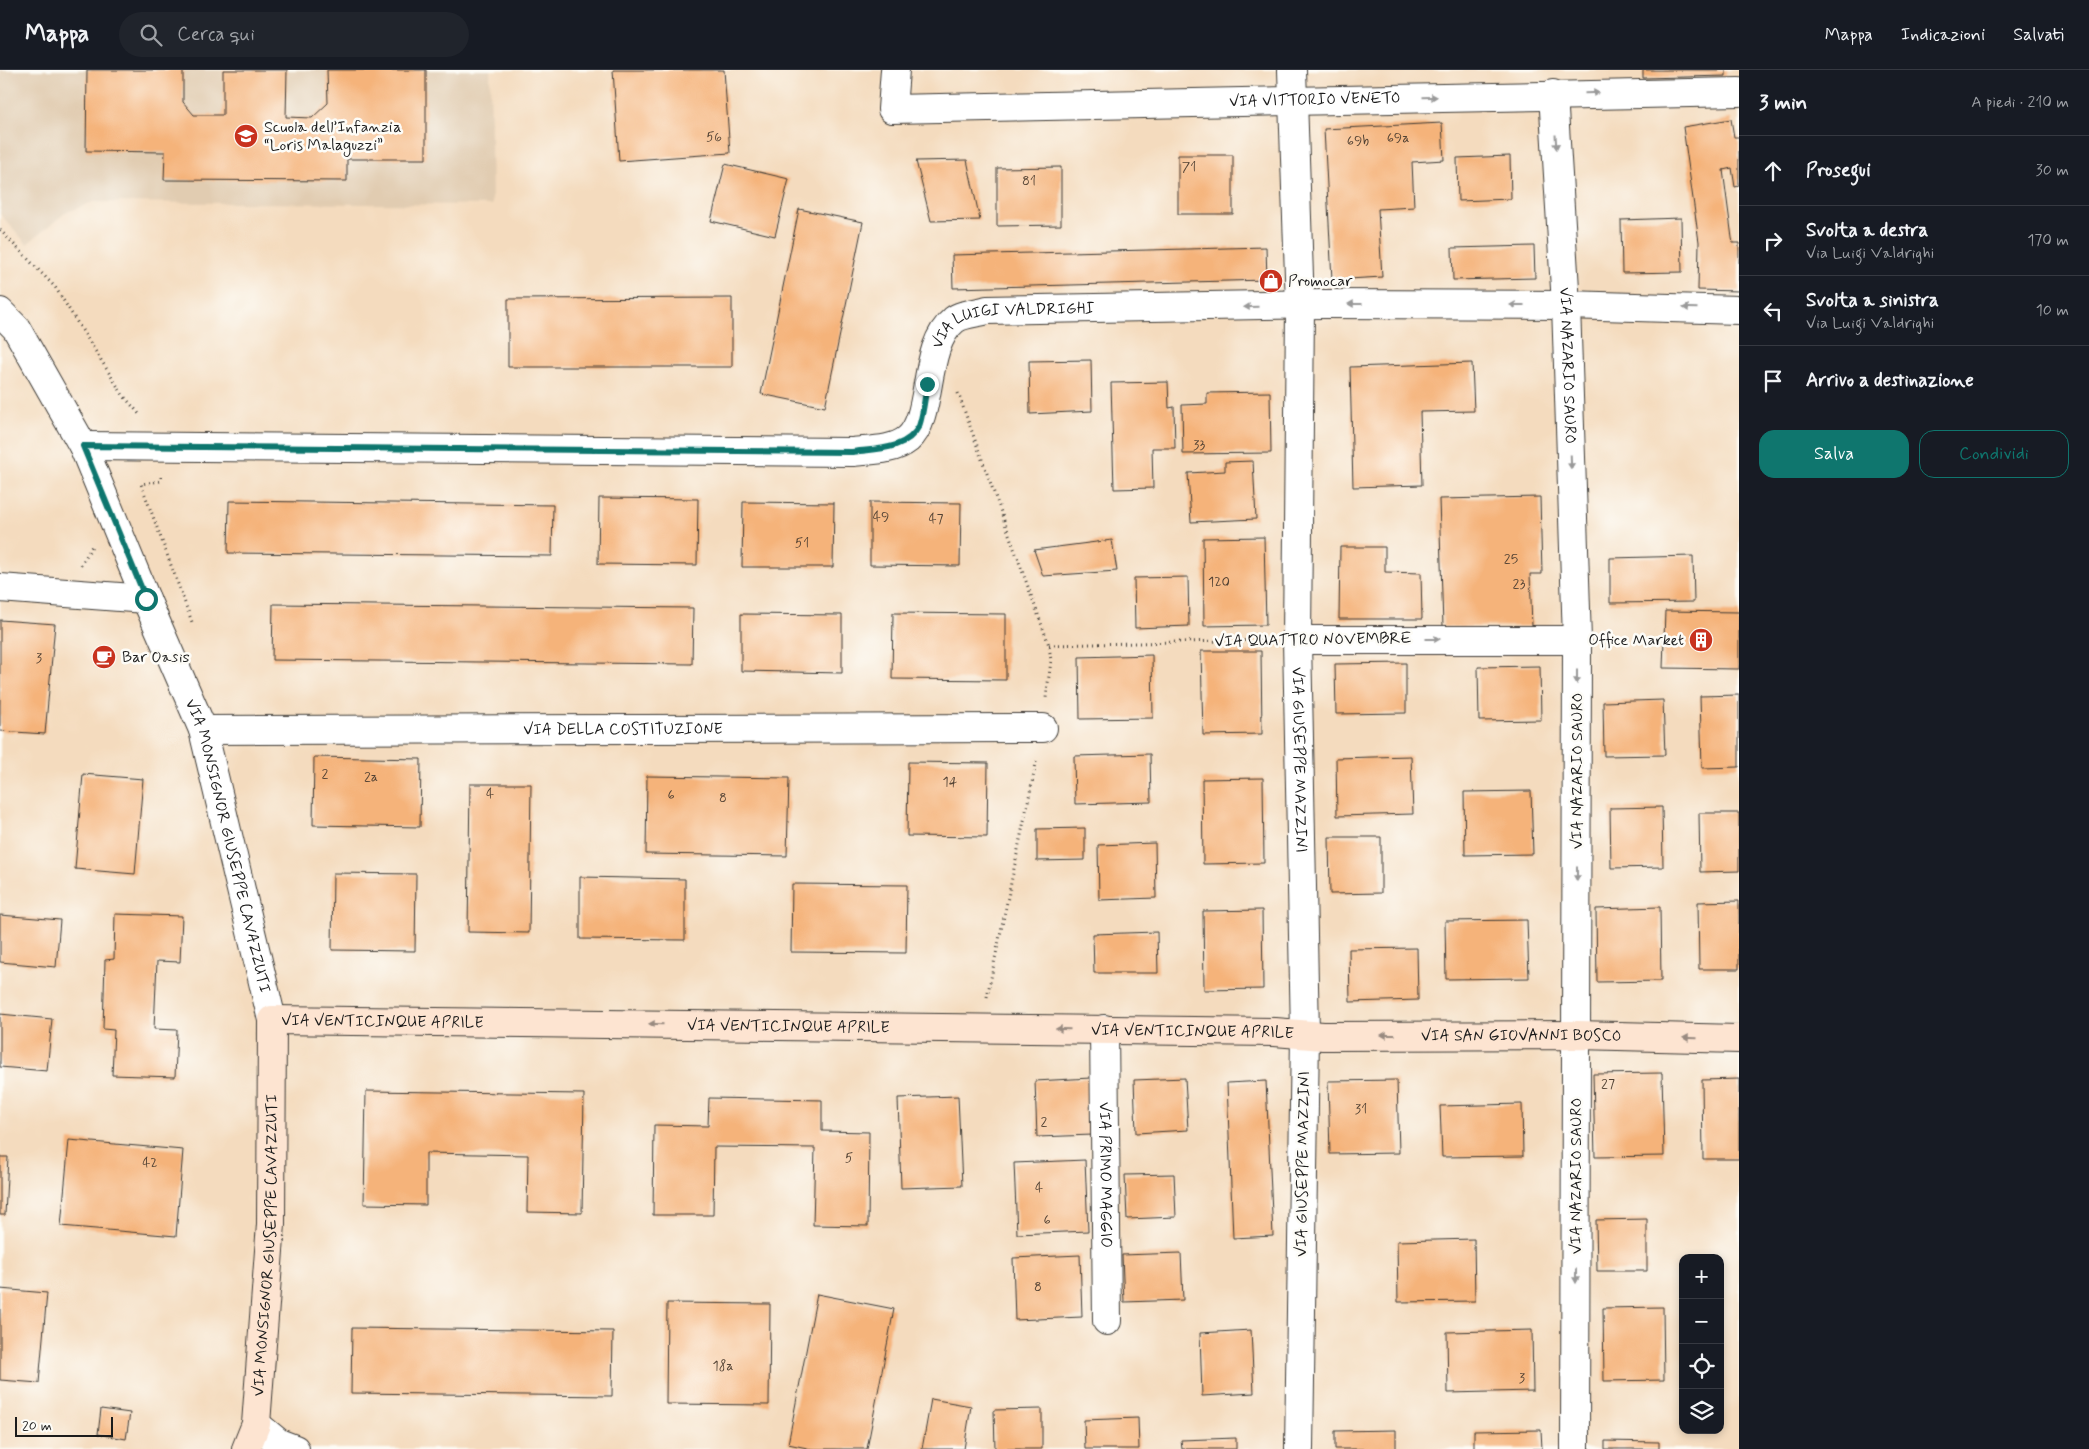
<!DOCTYPE html>
<html lang="it">
<head>
<meta charset="utf-8">
<style>
  body { margin:0; font-family:Mynerve,sans-serif; background:#20242c; color:#f1f3f6 }
  .controls { position:absolute; right:15px; bottom:15px; display:grid; overflow:hidden; border-radius:10px; box-shadow:0 2px 8px #0003 }
  .controls button { width:45px; height:45px; display:grid; place-items:center; padding:0; border:0; border-bottom:1px solid #363941; background:#171b24; color:#f1f3f6; font:25px sans-serif }
  .scale { position:absolute; left:15px; bottom:12px; width:98px; box-sizing:border-box; padding-left:5px; border:2px solid #1c1c1c; border-top:0; font-size:14px; line-height:18px; white-space:nowrap; color:#1c1c1c; -webkit-text-stroke:4px #fdfcf7; paint-order:stroke }
  .stop { position:absolute; width:15px; height:15px; margin:-11px; border:4px solid #0f766e; border-radius:50%; background:#fff }
  .stop.end { background:#0f766e; border-color:#fff; box-shadow:0 1px 5px #0008 }
  .list { margin:0; padding:0; list-style:none }
  h2 { display:flex; justify-content:space-between; align-items:center; height:65px; margin:0; padding:0 20px; font-size:21px }
  h2 small { font-size:16px; font-weight:400; color:#9ea1a6 }
  .list li { display:grid; grid-template-columns:32px 1fr auto; gap:15px; align-items:center; box-sizing:border-box; height:70px; padding:0 20px; border-top:1px solid #363941 }
  .list b { display:block; font-size:19px; white-space:nowrap }
  .list p { margin:0; font-size:16px; white-space:nowrap; color:#9ea1a6 }
  .list em { font-size:16px; font-style:normal; color:#9ea1a6 }
  .actions { display:flex; gap:10px; padding:15px 20px }
  .actions a { flex:1; padding:11px 0; border:1px solid #0f766e; border-radius:15px; text-align:center; font-size:18px; color:#0f766e }
  .actions .main { background:#0f766e; color:#fff }
  .icon { flex:none; width:28px; height:28px; fill:none; stroke:currentColor; stroke-width:2; stroke-linecap:round; stroke-linejoin:round }
  .map { position:relative; flex:none; width:1739px; height:1379px; overflow:hidden }
  header { display:flex; align-items:center; gap:30px; box-sizing:border-box; height:70px; padding:0 25px; background:#171b24; border-bottom:1px solid #363941 }
  header strong { font-size:24px }
  nav { display:flex; gap:28px; margin-inline-start:auto; font-size:18px }
  .search { width:350px; height:45px; background:#20242c; display:flex; align-items:center; gap:12px; box-sizing:border-box; padding:0 18px; border-radius:28px; color:#9ea1a6; font-size:19px }
  main { display:flex }
  aside { flex:1; background:#171b24 }
  .map>svg:first-child { display:block }
  .built { fill:#e1ccb1 }
  .building { fill:#f5b37a }
  .lines { fill:none; stroke-linecap:round; stroke-linejoin:round }
  .street-casing { stroke:#3c3934; stroke-width:30 }
  .secondary-casing { stroke:#3c3934; stroke-width:30 }
  .path { stroke:#3c3934; stroke-width:3; stroke-dasharray:1 4; stroke-linecap:butt }
  .street { stroke:#fff; stroke-width:28 }
  .secondary { stroke:#fde4d1; stroke-width:28 }
  .oneway { fill:#999 }
  .oneway2 { fill:#988a80 }
  .route { stroke:#0f766e; stroke-width:6 }
  .labels { text-anchor:middle; dominant-baseline:central; stroke-width:5; stroke-linejoin:round; paint-order:stroke }
  .number-label { font-size:14px; fill:#524234 }
  .street-label { font-size:16px; fill:#1c1c1c; stroke:#fdfcf7 }
  .poi-label { font-size:16px; fill:#1c1c1c; stroke:#fdfcf7; text-anchor:start }
</style>
</head>
<body>
<header>
<strong>Mappa</strong>
<div class="search"><svg class="icon" aria-label="search" viewBox="0 0 24 24"><circle cx="10" cy="10" r="6"/><path d="M15 15l6 6"/></svg>Cerca qui</div>
<nav><a>Mappa</a><a>Indicazioni</a><a>Salvati</a></nav>
</header>
<main>
<div class="map">
<svg width="1739" height="1379" viewBox="0 0 1739 1379">
  <rect width="100%" height="100%" fill="#fdfcf7"/>
  <filter id="ink" filterUnits="userSpaceOnUse"><feTurbulence type="fractalNoise" baseFrequency=".02" numOctaves="2"/><feDisplacementMap in="SourceGraphic" scale="10" xChannelSelector="R" yChannelSelector="G"/><feConvolveMatrix kernelMatrix="1 2 1 2 8 2 1 2 1" color-interpolation-filters="sRGB"/></filter>
  <filter id="wash" filterUnits="userSpaceOnUse"><feTurbulence type="fractalNoise" baseFrequency=".0096" numOctaves="4" result="noise"/><feDisplacementMap in="SourceGraphic" scale="20" xChannelSelector="R" yChannelSelector="G"/><feGaussianBlur stdDeviation="1.12" result="paint"/><feColorMatrix in="noise" values="0 0 0 0 0 0 0 0 0 0 0 0 0 0 0 0 0 1.4 0 .05"/><feComposite in="paint" operator="in"/></filter>
  <g filter="url(#wash)">
    <rect width="100%" height="100%" fill="#f4dbbe"/>
    <!-- built -->
    <path class="built" d="M 0,0 L 490,0 L 492,135 L 93,132 L 65,143 L 27,174 L 0,144 Z"/>
    <g id="blocks">
      <!-- building -->
      <path class="building" d="M 87,0 L 183,0 L 183,32 L 194,45 L 223,45 L 223,0 L 287,0 L 286,47 L 312,48 L 328,33 L 327,0 L 426,0 L 426,89 L 347,89 L 347,111 L 164,110 L 165,82 L 86,81 Z
        M 613,0 L 724,0 L 730,83 L 619,91 Z
        M 1643,0 L 1726,0 L 1726,6 L 1643,8 Z
        M 1731,49 L 1734,67 L 1739,67 L 1739,116 L 1735,117 L 1732,98 L 1723,100 L 1732,168 L 1733,173 L 1739,173 L 1739,221 L 1698,220 L 1699,172 L 1683,57 Z
        M 1442,53 L 1444,90 L 1412,92 L 1414,137 L 1378,139 L 1382,207 L 1332,210 L 1324,59 Z
        M 1178,85 L 1233,85 L 1233,144 L 1178,144 Z
        M 1510,86 L 1511,129 L 1458,131 L 1457,88 Z
        M 967,90 L 980,150 L 931,151 L 916,91 Z
        M 725,94 L 789,109 L 775,166 L 711,151 Z
        M 1061,97 L 1061,155 L 997,156 L 997,98 Z
        M 799,139 L 863,152 L 825,337 L 761,324 Z
        M 1681,148 L 1682,202 L 1622,203 L 1621,150 Z
        M 1534,176 L 1535,208 L 1453,210 L 1452,178 Z
        M 1266,177 L 1267,210 L 953,218 L 952,185 Z
        M 732,228 L 732,297 L 508,297 L 508,229 Z
        M 1091,290 L 1092,341 L 1030,344 L 1029,291 Z
        M 1472,293 L 1474,341 L 1420,342 L 1422,415 L 1353,417 L 1350,297 Z
        M 1168,312 L 1169,338 L 1174,337 L 1175,378 L 1152,378 L 1153,418 L 1114,419 L 1111,313 Z
        M 1270,322 L 1271,383 L 1183,384 L 1182,335 L 1207,334 L 1207,323 Z
        M 1253,391 L 1256,449 L 1191,452 L 1188,403 L 1225,401 L 1225,392 Z
        M 1540,427 L 1542,504 L 1530,504 L 1532,556 L 1443,557 L 1439,429 Z
        M 599,428 L 698,429 L 697,495 L 598,494 Z
        M 229,431 L 553,435 L 552,486 L 228,483 Z
        M 743,432 L 834,433 L 833,497 L 742,497 Z
        M 870,432 L 961,433 L 960,496 L 870,495 Z
        M 1264,467 L 1266,555 L 1204,556 L 1203,468 Z
        M 1112,470 L 1117,501 L 1043,506 L 1034,480 Z
        M 1340,477 L 1385,477 L 1385,502 L 1421,503 L 1422,549 L 1339,549 Z
        M 1693,486 L 1694,532 L 1610,533 L 1610,488 Z
        M 1188,507 L 1189,556 L 1135,558 L 1134,508 Z
        M 273,534 L 693,538 L 692,594 L 272,590 Z
        M 1665,541 L 1739,542 L 1739,599 L 1663,598 Z
        M 893,543 L 1006,544 L 1006,610 L 892,609 Z
        M 741,544 L 842,545 L 842,603 L 741,601 Z
        M 0,550 L 55,554 L 45,664 L 0,661 Z
        M 1201,581 L 1261,581 L 1262,664 L 1203,665 Z
        M 1152,585 L 1153,648 L 1080,649 L 1079,587 Z
        M 1406,593 L 1406,643 L 1336,644 L 1335,594 Z
        M 1540,596 L 1541,650 L 1479,651 L 1478,597 Z
        M 1739,625 L 1739,697 L 1702,698 L 1700,626 Z
        M 1663,630 L 1665,685 L 1604,686 L 1603,632 Z
        M 1150,684 L 1151,732 L 1075,734 L 1074,686 Z
        M 1411,686 L 1413,744 L 1337,746 L 1336,688 Z
        M 314,687 L 421,689 L 420,757 L 313,755 Z
        M 908,692 L 988,693 L 987,767 L 907,766 Z
        M 83,704 L 143,709 L 135,804 L 75,799 Z
        M 647,706 L 789,708 L 787,786 L 646,784 Z
        M 1263,708 L 1264,793 L 1203,794 L 1202,709 Z
        M 470,714 L 531,714 L 529,863 L 468,862 Z
        M 1531,721 L 1533,784 L 1465,785 L 1464,722 Z
        M 1662,737 L 1663,797 L 1611,798 L 1610,738 Z
        M 1699,743 L 1739,743 L 1739,801 L 1700,802 Z
        M 1085,758 L 1085,790 L 1037,791 L 1037,759 Z
        M 1329,767 L 1381,767 L 1381,823 L 1330,824 Z
        M 1155,773 L 1156,828 L 1099,830 L 1098,775 Z
        M 333,803 L 416,804 L 415,881 L 332,880 Z
        M 580,807 L 685,809 L 685,870 L 580,869 Z
        M 792,814 L 907,815 L 906,883 L 791,882 Z
        M 1739,831 L 1739,899 L 1699,899 L 1698,832 Z
        M 1660,837 L 1661,911 L 1597,912 L 1596,839 Z
        M 1262,840 L 1263,919 L 1204,920 L 1203,841 Z
        M 115,844 L 182,846 L 180,892 L 157,891 L 154,959 L 177,960 L 175,1007 L 112,1005 L 114,960 L 103,959 L 105,890 L 114,889 Z
        M 0,845 L 60,850 L 56,897 L 0,892 Z
        M 1527,850 L 1529,908 L 1446,909 L 1445,851 Z
        M 1157,862 L 1158,903 L 1094,903 L 1093,864 Z
        M 1417,878 L 1418,930 L 1350,932 L 1349,879 Z
        M 0,944 L 52,949 L 47,1001 L 0,997 Z
        M 1662,1003 L 1664,1086 L 1595,1087 L 1593,1004 Z
        M 1091,1008 L 1093,1065 L 1037,1067 L 1035,1011 Z
        M 1185,1008 L 1188,1060 L 1136,1063 L 1134,1010 Z
        M 1739,1009 L 1739,1089 L 1703,1089 L 1702,1010 Z
        M 1397,1010 L 1399,1083 L 1330,1084 L 1328,1011 Z
        M 1266,1011 L 1273,1166 L 1233,1168 L 1227,1013 Z
        M 366,1021 L 584,1024 L 582,1143 L 527,1142 L 528,1085 L 426,1083 L 426,1135 L 364,1134 Z
        M 958,1026 L 962,1116 L 901,1118 L 898,1028 Z
        M 709,1028 L 822,1030 L 822,1061 L 869,1062 L 868,1156 L 813,1155 L 815,1078 L 714,1077 L 713,1145 L 653,1145 L 654,1055 L 708,1056 Z
        M 1522,1034 L 1523,1086 L 1442,1087 L 1440,1036 Z
        M 69,1070 L 183,1080 L 176,1166 L 61,1156 Z
        M 0,1087 L 8,1087 L 5,1145 L 0,1145 Z
        M 1085,1090 L 1088,1161 L 1017,1164 L 1014,1093 Z
        M 1174,1104 L 1176,1147 L 1127,1149 L 1125,1105 Z
        M 1647,1149 L 1647,1201 L 1597,1201 L 1596,1150 Z
        M 1474,1169 L 1475,1231 L 1398,1232 L 1397,1171 Z
        M 1181,1183 L 1183,1230 L 1124,1232 L 1122,1185 Z
        M 1080,1185 L 1082,1247 L 1015,1250 L 1013,1188 Z
        M 0,1219 L 47,1223 L 39,1313 L 0,1310 Z
        M 817,1224 L 894,1239 L 867,1379 L 812,1379 L 788,1374 Z
        M 667,1233 L 770,1234 L 769,1335 L 666,1334 Z
        M 1663,1237 L 1664,1310 L 1604,1311 L 1603,1238 Z
        M 352,1258 L 613,1261 L 612,1326 L 351,1323 Z
        M 1251,1260 L 1254,1323 L 1202,1326 L 1200,1263 Z
        M 1532,1260 L 1533,1321 L 1448,1323 L 1447,1262 Z
        M 931,1329 L 971,1336 L 964,1379 L 922,1379 Z
        M 101,1339 L 130,1343 L 126,1369 L 98,1364 Z
        M 1042,1339 L 1042,1379 L 995,1379 L 994,1340 Z
        M 1138,1348 L 1139,1379 L 1085,1379 L 1084,1350 Z
        M 1396,1360 L 1396,1379 L 1335,1379 L 1335,1361 Z
        M 1541,1360 L 1542,1379 L 1474,1379 L 1474,1361 Z
        M 1236,1368 L 1236,1379 L 1182,1379 L 1181,1370 Z
        M 1605,1371 L 1659,1372 L 1659,1379 L 1605,1379 Z"/>
    </g>
  </g>
  <g filter="url(#ink)">
    <use href="#blocks" fill-opacity="0" stroke="#3c3934" stroke-width="1"/>
    <g class="lines">
      <!-- street casing -->
      <g class="street-casing">
        <g id="street">
          <path id="s1" d="M 895,0 L 892,39 C 1175,33 1457,25 1739,22"/>
          <path id="s2" d="M 1292,0 L 1300,236 L 1297,570 L 1305,964 L 1299,1379"/>
          <path id="s3" d="M 1553,24 L 1566,235 L 1577,570 L 1575,1379"/>
          <path id="s4" d="M 0,242 L 16,258 L 83,376 L 146,529 L 203,660 L 272,950"/>
          <path id="s5" d="M 83,376 L 853,382 C 870,380 893,381 908,369 C 934,347 921,277 954,250 C 961,244 978,243 987,240 L 1324,234 L 1566,235 L 1739,240"/>
          <path d="M 0,518 L 146,529"/>
          <path d="M 1297,570 L 1577,570"/>
          <path id="s6" d="M 203,660 L 1043,658"/>
          <path id="s7" d="M 1104,959 L 1107,1251"/>
          <path d="M 256,1354 L 279,1373 L 295,1379"/>
        </g>
      </g>
      <!-- secondary casing -->
      <g class="secondary-casing">
        <g id="secondary">
          <path id="s8" d="M 246,1379 L 256,1354 L 271,1154 L 272,950 L 1275,962 L 1323,966 L 1577,965 L 1739,969"/>
        </g>
      </g>
      <!-- path -->
      <path class="path" d="M 0,160 L 55,217 L 123,325 L 140,345
        M 958,323 L 1049,575 L 1051,591 L 1046,628
        M 161,407 L 161,411 L 141,414 L 192,552
        M 81,495 L 92,476
        M 1049,575 L 1266,570
        M 987,927 L 1037,689"/>
      <!-- street -->
      <use href="#street" class="street"/>
      <!-- secondary -->
      <use href="#secondary" class="secondary"/>
    </g>
    <!-- one-way arrows -->
    <defs><path id="oneway-solid" d="M-6-.8H1V-3.2L6.5 0L1 3.2V.8H-6Z" transform="scale(1.25)"/></defs>
    <g class="oneway">
      <use href="#oneway-solid" transform="translate(1592 23) rotate(-1)"/>
      <use href="#oneway-solid" transform="translate(1430 27) rotate(-2)"/>
      <use href="#oneway-solid" transform="translate(1556 72) rotate(86)"/>
      <use href="#oneway-solid" transform="translate(1355 234) rotate(-180)"/>
      <use href="#oneway-solid" transform="translate(1517 235) rotate(-180)"/>
      <use href="#oneway-solid" transform="translate(1251 237) rotate(179)"/>
      <use href="#oneway-solid" transform="translate(1690 238) rotate(-179)"/>
      <use href="#oneway-solid" transform="translate(1571 392) rotate(88)"/>
      <use href="#oneway-solid" transform="translate(1433 569)"/>
      <use href="#oneway-solid" transform="translate(1577 607) rotate(90)"/>
      <use href="#oneway-solid" transform="translate(1577 804) rotate(90)"/>
      <use href="#oneway-solid" transform="translate(1576 1206) rotate(90)"/>
    </g>
    <g class="oneway2">
      <use href="#oneway-solid" transform="translate(656 954) rotate(-179)"/>
      <use href="#oneway-solid" transform="translate(1063 959) rotate(-179)"/>
      <use href="#oneway-solid" transform="translate(1388 965) rotate(180)"/>
      <use href="#oneway-solid" transform="translate(1690 968) rotate(-179)"/>
    </g>
  </g>
  <g class="lines" filter="url(#ink)">
    <!-- route -->
    <path class="route" d="M 146,529 L 83,376 L 852,382 C 875,379 907,380 919,356 C 923,346 925,326 927,314"/>
  </g>
  <!-- icons -->
  <defs>
    <g id="school-disc" transform="scale(1.25)"><circle r="9.5" fill="#c8321e" stroke="#fdfcf7"/><path d="M0-5L7-2L0 1L-7-2ZM-4 1L0 2.5L4 1V4Q0 6-4 4Z" fill="#fff"/></g>
    <g id="shop-disc" transform="scale(1.25)"><circle r="9.5" fill="#c8321e" stroke="#fdfcf7"/><path d="M-5-2.5h2.3a2.7 3.5 0 0 1 5.4 0H5L5.5 6h-11ZM-1.5-2.5h3a1.5 2.3 0 0 0-3 0Z" fill="#fff"/></g>
    <g id="building-disc" transform="scale(1.25)"><circle r="9.5" fill="#c8321e" stroke="#fdfcf7"/><path d="M-4-6H4V6H1V3H-1V6H-4ZM-2.5-4.3h1.7v1.8h-1.7ZM.8-4.3h1.7v1.8H.8ZM-2.5-1h1.7V.8h-1.7ZM.8-1h1.7V.8H.8Z" fill="#fff"/></g>
    <g id="cafe-disc" transform="scale(1.25)"><circle r="9.5" fill="#c8321e" stroke="#fdfcf7"/><path d="M-5.5-4.5H6V0H3Q3 3.5 0 3.5H-2.5Q-5.5 3.5-5.5 0ZM3-3.2v2h1.7v-2ZM-6 4.5H4V6H-6Z" fill="#fff"/></g>
  </defs>
  <g fill-rule="evenodd">
    <use href="#school-disc" x="246" y="66"/>
    <use href="#shop-disc" x="1271" y="211"/>
    <use href="#building-disc" x="1701" y="570"/>
    <use href="#cafe-disc" x="104" y="587"/>
  </g>
  <g class="labels">
    <!-- number labels -->
    <g class="number-label">
      <text x="714" y="67">56</text>
      <text x="1398" y="68">69a</text>
      <text x="1358" y="71">69b</text>
      <text x="1189" y="97">71</text>
      <text x="1029" y="111">81</text>
      <text x="1199" y="375">33</text>
      <text x="881" y="447">49</text>
      <text x="936" y="449">47</text>
      <text x="802" y="473">51</text>
      <text x="1511" y="489">25</text>
      <text x="1219" y="512">120</text>
      <text x="1519" y="514">23</text>
      <text x="39" y="588">3</text>
      <text x="325" y="704">2</text>
      <text x="371" y="707">2a</text>
      <text x="950" y="712">14</text>
      <text x="490" y="724">4</text>
      <text x="671" y="725">6</text>
      <text x="723" y="728">8</text>
      <text x="1608" y="1014">27</text>
      <text x="1361" y="1039">31</text>
      <text x="1044" y="1052">2</text>
      <text x="849" y="1088">5</text>
      <text x="150" y="1093">42</text>
      <text x="1039" y="1118">4</text>
      <text x="1047" y="1150">6</text>
      <text x="1038" y="1217">8</text>
      <text x="723" y="1296">18a</text>
      <text x="1522" y="1308">3</text>
    </g>
    <!-- street labels -->
    <g class="street-label">
      <text stroke="none"><textPath href="#s1" startOffset="462">VIA VITTORIO VENETO</textPath></text>
      <text stroke="none"><textPath href="#s5" startOffset="1012">VIA LUIGI VALDRIGHI</textPath></text>
      <text stroke="none"><textPath href="#s3" startOffset="272">VIA NAZARIO SAURO</textPath></text>
      <text transform="translate(1313 570) rotate(-1)">VIA QUATTRO NOVEMBRE</text>
      <text stroke="none"><textPath href="#s6" startOffset="420">VIA DELLA COSTITUZIONE</textPath></text>
      <text stroke="none"><textPath href="#s2" startOffset="690">VIA GIUSEPPE MAZZINI</textPath></text>
      <text transform="translate(1577 701) rotate(-90)">VIA NAZARIO SAURO</text>
      <text stroke="none"><textPath href="#s4" startOffset="585">VIA MONSIGNOR GIUSEPPE CAVAZZUTI</textPath></text>
      <text stroke="none"><textPath href="#s8" startOffset="542">VIA VENTICINQUE APRILE</textPath></text>
      <text stroke="none"><textPath href="#s8" startOffset="948">VIA VENTICINQUE APRILE</textPath></text>
      <text stroke="none"><textPath href="#s8" startOffset="1352">VIA VENTICINQUE APRILE</textPath></text>
      <text stroke="none"><textPath href="#s8" startOffset="1681">VIA SAN GIOVANNI BOSCO</textPath></text>
      <text transform="translate(1303 1094) rotate(-89)">VIA GIUSEPPE MAZZINI</text>
      <text stroke="none"><textPath href="#s7" startOffset="146">VIA PRIMO MAGGIO</textPath></text>
      <text transform="translate(1576 1106) rotate(-90)">VIA NAZARIO SAURO</text>
      <text stroke="none"><textPath href="#s8" startOffset="206">VIA MONSIGNOR GIUSEPPE CAVAZZUTI</textPath></text>
    </g>
    <!-- poi labels -->
    <g class="poi-label">
      <text x="264" y="57">Scuola dell’Infanzia<tspan x="264" dy="18">“Loris Malaguzzi”</tspan></text>
      <text x="1288" y="211">Promocar</text>
      <text x="1684" y="570" text-anchor="end">Office Market</text>
      <text x="122" y="587">Bar Oasis</text>
    </g>
  </g>
</svg>
<div class="controls">
<button>+</button>
<button>−</button>
<button><svg class="icon" aria-label="locate" viewBox="0 0 24 24"><circle cx="12" cy="12" r="6"/><path d="M12 2v4M12 18v4M2 12h4M18 12h4"/></svg></button>
<button><svg class="icon" aria-label="layers" viewBox="0 0 24 24"><path d="M12 4l9 5-9 5-9-5zM3 14l9 5 9-5"/></svg></button>
</div>
<div class="scale">20 m</div>
<div class="stop" style="left:146px;top:529px"></div>
<div class="stop end" style="left:927px;top:314px"></div>
</div>
<aside>
<h2>3 min<small>A piedi · 210 m</small></h2>
<ul class="list">
<li><svg class="icon" aria-label="ahead" viewBox="0 0 24 24"><path d="M12 20V5M6 11l6-6 6 6"/></svg><div><b>Prosegui</b></div><em>30 m</em></li>
<li><svg class="icon" aria-label="right" viewBox="0 0 24 24"><path d="M7 20v-9h11M14 6l5 5-5 5"/></svg><div><b>Svolta a destra</b><p>Via Luigi Valdrighi</p></div><em>170 m</em></li>
<li><svg class="icon" aria-label="left" viewBox="0 0 24 24"><path d="M17 20v-9H6M10 6l-5 5 5 5"/></svg><div><b>Svolta a sinistra</b><p>Via Luigi Valdrighi</p></div><em>10 m</em></li>
<li><svg class="icon" aria-label="arrive" viewBox="0 0 24 24"><path d="M6 21V4h12l-3 4 3 4H6"/></svg><div><b>Arrivo a destinazione</b></div></li>
</ul>
<div class="actions"><a class="main">Salva</a><a>Condividi</a></div>
</aside>
</main>
</body>
</html>
